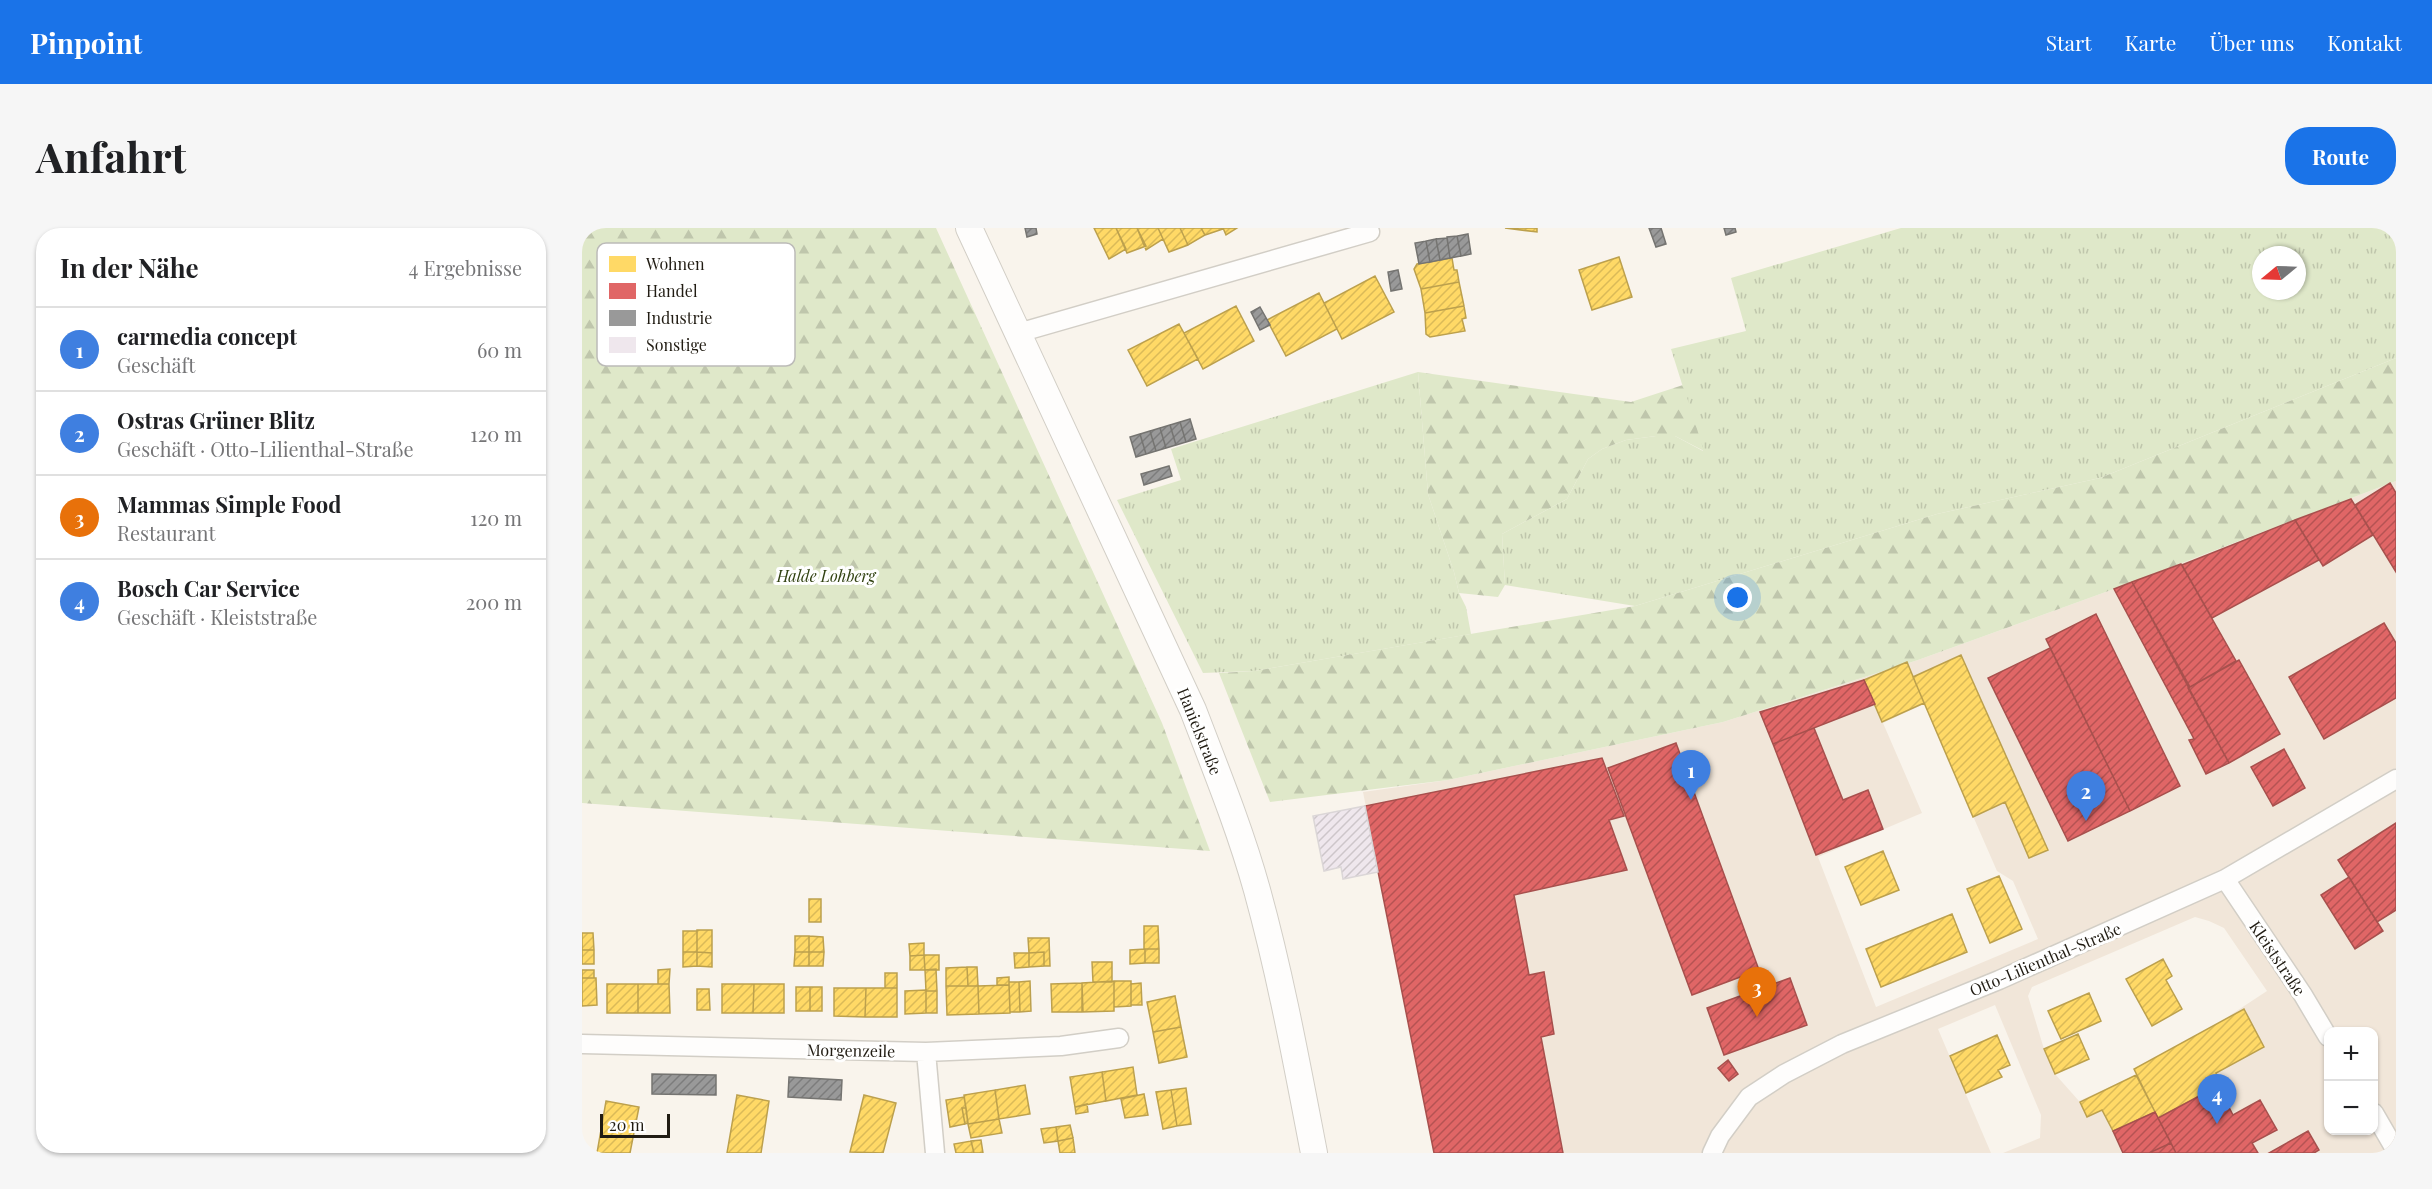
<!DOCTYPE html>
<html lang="de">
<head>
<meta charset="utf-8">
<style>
  body { margin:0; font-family:"Playfair Display",serif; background:#f6f6f6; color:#202124 }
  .controls { position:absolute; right:18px; bottom:18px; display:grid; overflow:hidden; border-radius:12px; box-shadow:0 2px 4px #0004 }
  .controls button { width:54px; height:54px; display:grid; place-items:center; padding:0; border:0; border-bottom:2px solid #e0e0e0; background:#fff; color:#202124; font:30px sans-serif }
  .compass { position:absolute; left:1670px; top:18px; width:54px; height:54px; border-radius:50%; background:#fff; box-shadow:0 2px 4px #0004; rotate:251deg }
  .scale { position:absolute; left:18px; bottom:15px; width:70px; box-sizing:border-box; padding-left:6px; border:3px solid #211c13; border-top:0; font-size:16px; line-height:21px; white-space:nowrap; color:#211c13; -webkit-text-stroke:4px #fff; paint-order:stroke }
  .you { position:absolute; left:1156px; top:370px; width:21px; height:21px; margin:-15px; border:4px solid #fff; border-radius:50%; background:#1a73e8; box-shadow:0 0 0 9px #1a73e833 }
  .badge { display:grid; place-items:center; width:39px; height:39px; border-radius:50%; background:#1a73e8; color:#fff; font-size:20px; font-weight:700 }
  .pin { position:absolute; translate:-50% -50px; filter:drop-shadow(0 2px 3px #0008) }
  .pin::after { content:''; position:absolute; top:32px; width:21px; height:18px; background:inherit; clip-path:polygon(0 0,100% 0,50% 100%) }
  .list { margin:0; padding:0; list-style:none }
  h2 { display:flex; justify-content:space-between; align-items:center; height:78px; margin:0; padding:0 24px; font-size:26px }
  h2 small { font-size:20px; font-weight:400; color:#757577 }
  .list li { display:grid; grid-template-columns:39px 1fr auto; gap:18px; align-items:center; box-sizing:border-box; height:84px; padding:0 24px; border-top:2px solid #e0e0e0 }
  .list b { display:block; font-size:22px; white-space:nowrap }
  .list p { margin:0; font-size:20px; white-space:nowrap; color:#757577 }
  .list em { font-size:20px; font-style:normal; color:#757577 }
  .map { position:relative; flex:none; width:1814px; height:925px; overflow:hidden; border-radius:24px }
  header { display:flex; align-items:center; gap:36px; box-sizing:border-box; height:84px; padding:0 30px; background:#1a73e8; color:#fff }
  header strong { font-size:28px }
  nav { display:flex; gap:33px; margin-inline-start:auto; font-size:21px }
  .intro { display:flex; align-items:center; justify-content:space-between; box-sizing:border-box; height:144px; padding:0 36px }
  h1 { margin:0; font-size:42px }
  .button { padding:15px 27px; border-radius:24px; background:#1a73e8; color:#fff; font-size:21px; font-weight:700 }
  main { display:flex; gap:36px; padding:0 36px }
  aside { flex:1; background:#fff; border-radius:24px; box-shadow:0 2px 4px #0004 }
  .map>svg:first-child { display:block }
  .commercial { fill:#f1e6d9; fill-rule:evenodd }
  .grass { fill:url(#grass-tufts); fill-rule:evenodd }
  .forest { fill:url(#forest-firs) }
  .homes { fill:url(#homes-hatch); stroke:#bca04d; stroke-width:1.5 }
  .shops { fill:url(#shops-hatch); stroke:#a7504d; stroke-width:1.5 }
  .industry { fill:url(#industry-hatch); stroke:#757471; stroke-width:1.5 }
  .building { fill:url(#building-hatch); stroke:#dbd6d7; stroke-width:1.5 }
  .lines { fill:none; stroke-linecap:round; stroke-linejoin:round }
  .minor-casing { stroke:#d2cec6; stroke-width:21 }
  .secondary-casing { stroke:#d2cec6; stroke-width:28 }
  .minor { stroke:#fefdfc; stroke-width:18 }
  .secondary { stroke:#fefdfc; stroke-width:26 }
  .labels { text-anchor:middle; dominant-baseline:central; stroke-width:6; stroke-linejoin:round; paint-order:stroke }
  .park-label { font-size:16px; font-style:italic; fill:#314211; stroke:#fff }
  .street-label { font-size:16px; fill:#211c13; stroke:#fff }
  .key { fill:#fff; stroke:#bcbbb8; stroke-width:1.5 }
  .key-label { font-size:16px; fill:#211c13 }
</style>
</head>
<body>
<header>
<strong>Pinpoint</strong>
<nav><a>Start</a><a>Karte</a><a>Über uns</a><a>Kontakt</a></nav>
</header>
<div class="intro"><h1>Anfahrt</h1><a class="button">Route</a></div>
<main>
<aside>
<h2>In der Nähe<small>4 Ergebnisse</small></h2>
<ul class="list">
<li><span class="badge" style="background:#3f7fe0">1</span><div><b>carmedia concept</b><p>Geschäft</p></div><em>60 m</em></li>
<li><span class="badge" style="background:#3f7fe0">2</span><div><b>Ostras Grüner Blitz</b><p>Geschäft · Otto-Lilienthal-Straße</p></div><em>120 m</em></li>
<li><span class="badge" style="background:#e8710a">3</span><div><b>Mammas Simple Food</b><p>Restaurant</p></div><em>120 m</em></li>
<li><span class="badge" style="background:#3f7fe0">4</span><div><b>Bosch Car Service</b><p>Geschäft · Kleiststraße</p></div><em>200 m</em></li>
</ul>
</aside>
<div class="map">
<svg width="1814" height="925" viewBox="0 0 1814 925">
  <defs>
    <pattern id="grass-tufts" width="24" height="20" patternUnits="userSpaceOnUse" patternTransform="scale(1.5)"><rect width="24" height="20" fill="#dfe8c9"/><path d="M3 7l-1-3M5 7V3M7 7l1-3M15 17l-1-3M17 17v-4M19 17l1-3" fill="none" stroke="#bfc6ac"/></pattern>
    <pattern id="forest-firs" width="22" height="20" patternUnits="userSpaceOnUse" patternTransform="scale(1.5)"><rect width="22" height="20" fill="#dfe8c9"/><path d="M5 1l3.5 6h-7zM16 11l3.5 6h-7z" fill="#bfc6ac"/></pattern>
    <pattern id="homes-hatch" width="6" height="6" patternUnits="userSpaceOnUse" patternTransform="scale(1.5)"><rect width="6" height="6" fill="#ffd966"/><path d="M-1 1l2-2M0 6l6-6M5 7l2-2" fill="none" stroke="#daba58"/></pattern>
    <pattern id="shops-hatch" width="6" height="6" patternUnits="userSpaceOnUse" patternTransform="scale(1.5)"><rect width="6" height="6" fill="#e06666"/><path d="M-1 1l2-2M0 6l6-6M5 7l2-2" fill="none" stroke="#b55353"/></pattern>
    <pattern id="industry-hatch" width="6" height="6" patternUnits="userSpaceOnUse" patternTransform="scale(1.5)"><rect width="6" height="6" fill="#999"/><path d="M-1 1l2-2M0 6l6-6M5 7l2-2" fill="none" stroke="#7c7c7c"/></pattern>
    <pattern id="building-hatch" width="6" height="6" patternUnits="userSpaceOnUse" patternTransform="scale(1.5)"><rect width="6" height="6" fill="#efe7ed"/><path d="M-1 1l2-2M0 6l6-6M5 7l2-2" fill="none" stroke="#cdc6ca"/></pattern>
  </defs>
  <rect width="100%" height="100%" fill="#f9f4ec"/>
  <!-- commercial -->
  <path class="commercial" d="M 1814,253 L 1814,925 L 1421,925 L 1458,910 L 1459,887 L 1413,777 L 1356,801 L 1409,925 L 852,925 L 781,564 L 866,552 L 1141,494 L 1336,432 L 1532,361 ZM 1342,476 L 1415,643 L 1431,653 L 1456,711 L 1294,779 L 1236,629 L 1340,585 L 1301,495 ZM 1613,689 L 1627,693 L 1642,700 L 1685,763 L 1618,807 L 1552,841 L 1554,847 L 1497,873 L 1473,846 L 1462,821 L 1446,768 L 1450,759 ZM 1746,804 L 1792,804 L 1792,902 L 1746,902 Z"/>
  <!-- grass -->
  <path class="grass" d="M 1319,0 L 1814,0 L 1814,130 L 1518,250 L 1355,286 L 1053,378 L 923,357 L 920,306 L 985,271 L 1006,231 L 1020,221 L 1044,212 L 1074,208 L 1093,208 L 1121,223 L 1089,121 L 1164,103 L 1149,50 ZM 1679,27 L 1715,27 L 1715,63 L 1679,63 Z
    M 836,144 L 846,266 L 872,344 L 877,365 L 884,379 L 889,406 L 672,443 L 621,445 L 535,272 L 599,252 L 589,221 Z"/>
  <!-- forest -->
  <path class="forest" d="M 0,0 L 354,0 L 580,495 L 628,623 L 0,575 Z
    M 1814,130 L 1814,253 L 1532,361 L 1336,432 L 1141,494 L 866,552 L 688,574 L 637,445 L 672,443 L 1053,378 L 1355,286 L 1518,250 Z
    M 836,144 L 1049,174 L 1101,157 L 1122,223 L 1093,208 L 1074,208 L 1044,212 L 1020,221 L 1006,231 L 985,271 L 920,306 L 923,357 L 916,369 L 877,365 L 872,344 L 846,266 Z"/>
  <!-- homes -->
  <path class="homes" d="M 512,0 L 534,0 L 544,21 L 527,31 Z
    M 534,0 L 555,0 L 564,18 L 545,25 Z
    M 555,0 L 576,0 L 581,11 L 564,22 Z
    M 576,0 L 598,0 L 606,17 L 587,24 Z
    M 598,0 L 619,0 L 623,7 L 606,17 Z
    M 619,0 L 641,0 L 641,1 L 623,7 Z
    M 641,0 L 655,0 L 644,7 Z
    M 923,0 L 955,0 L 955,4 Z
    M 1037,29 L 1050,69 L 1010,82 L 997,42 Z
    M 870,30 L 872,42 L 875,42 L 877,54 L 839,61 L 832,41 L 835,36 Z
    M 793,48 L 812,84 L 760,111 L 742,75 Z
    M 877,54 L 882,78 L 843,85 L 839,61 Z
    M 737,65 L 755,101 L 704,128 L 685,92 Z
    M 654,78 L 672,113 L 621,141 L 602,105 Z
    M 882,78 L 884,90 L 880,91 L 883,103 L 848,109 L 844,106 L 843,85 Z
    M 597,96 L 616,131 L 565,158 L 546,122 Z
    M 1379,427 L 1466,622 L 1447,630 L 1423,574 L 1391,589 L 1331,449 Z
    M 1325,434 L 1342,475 L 1300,494 L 1282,452 Z
    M 1301,623 L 1317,662 L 1279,677 L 1263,639 Z
    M 1417,648 L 1440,701 L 1408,715 L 1385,661 Z
    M 227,671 L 239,671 L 239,694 L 227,694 Z
    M 1370,686 L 1385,724 L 1299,759 L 1284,721 Z
    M 562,698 L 576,698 L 577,721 L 562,721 Z
    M 115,702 L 130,702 L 130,725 L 115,724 Z
    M 101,703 L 115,703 L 115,724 L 101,724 Z
    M 0,705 L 11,705 L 12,722 L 0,722 Z
    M 213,708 L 227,708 L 227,724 L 213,724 Z
    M 227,708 L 241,709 L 242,724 L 227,724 Z
    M 446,710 L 467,710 L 468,738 L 462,738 L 462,724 L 447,725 Z
    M 342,715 L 342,727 L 328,728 L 327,716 Z
    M 563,721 L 577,721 L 577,735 L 563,735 Z
    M 563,721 L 563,735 L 548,736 L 548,722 Z
    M 0,722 L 12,722 L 12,736 L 0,736 Z
    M 101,724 L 115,724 L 115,738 L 101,739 Z
    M 115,724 L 130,725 L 130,739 L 115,738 Z
    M 213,724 L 227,724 L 227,738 L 212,738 Z
    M 227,724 L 242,724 L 241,738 L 227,738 Z
    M 462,724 L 462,738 L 447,739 L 447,725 Z
    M 432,725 L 447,725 L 447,739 L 433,740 Z
    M 342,727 L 343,742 L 328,742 L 328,728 Z
    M 342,727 L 357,727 L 357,742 L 343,742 Z
    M 1581,731 L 1590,748 L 1584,752 L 1600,781 L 1570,798 L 1544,751 Z
    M 510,734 L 530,734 L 530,754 L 511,754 Z
    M 385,739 L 395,739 L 396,758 L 386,758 Z
    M 385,739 L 386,758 L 364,758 L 364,740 Z
    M 88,741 L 87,756 L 76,756 L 76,742 Z
    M 354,741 L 355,763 L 344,763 L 343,742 Z
    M 0,742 L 12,742 L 12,750 L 0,750 Z
    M 303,745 L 315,745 L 315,760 L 303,760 Z
    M 427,749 L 427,757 L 415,757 L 415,750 Z
    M 0,750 L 14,750 L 15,777 L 0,778 Z
    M 448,753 L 449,783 L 438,784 L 437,754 Z
    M 532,753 L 532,783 L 500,784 L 500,755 Z
    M 532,753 L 549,753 L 549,778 L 532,779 Z
    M 427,754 L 437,754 L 438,784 L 428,784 Z
    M 500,755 L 501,784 L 470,784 L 469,756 Z
    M 559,755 L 560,777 L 549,777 L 549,756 Z
    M 25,756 L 56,756 L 56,785 L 25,785 Z
    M 56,756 L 87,756 L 88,785 L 56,785 Z
    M 140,756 L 172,756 L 171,785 L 140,785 Z
    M 172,756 L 202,756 L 202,785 L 171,785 Z
    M 427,757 L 428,785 L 397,786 L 396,758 Z
    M 364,758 L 396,758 L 397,786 L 365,787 Z
    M 214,759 L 228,759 L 228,783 L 214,783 Z
    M 228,759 L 240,759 L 240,783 L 228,783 Z
    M 252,760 L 284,760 L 283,789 L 252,788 Z
    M 284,760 L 315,760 L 315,789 L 283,789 Z
    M 115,761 L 127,761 L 128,782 L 115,782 Z
    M 344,762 L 344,785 L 323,786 L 323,763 Z
    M 344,763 L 355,763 L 355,785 L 344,785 Z
    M 1507,765 L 1519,793 L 1479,811 L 1466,783 Z
    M 593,768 L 599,799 L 571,804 L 565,774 Z
    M 1662,781 L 1682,819 L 1634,845 L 1640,856 L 1576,890 L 1552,841 Z
    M 599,799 L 605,829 L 577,835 L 571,804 Z
    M 1496,806 L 1507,831 L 1473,846 L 1462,821 Z
    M 1415,807 L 1428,837 L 1416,842 L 1420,849 L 1384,865 L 1368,828 Z
    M 551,839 L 555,867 L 524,873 L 520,844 Z
    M 520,844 L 524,873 L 493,879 L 488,849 Z
    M 1554,847 L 1573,884 L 1531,903 L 1520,882 L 1505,889 L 1498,874 Z
    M 443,857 L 448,886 L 417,891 L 413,862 Z
    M 604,860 L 609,896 L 595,898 L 589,862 Z
    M 413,862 L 417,891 L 386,896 L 382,867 Z
    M 589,862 L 595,898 L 581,901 L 574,864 Z
    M 562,866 L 566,887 L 543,890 L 539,871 Z
    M 155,867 L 187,873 L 179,925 L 145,925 Z
    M 282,867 L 314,875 L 301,925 L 268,924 Z
    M 382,869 L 384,880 L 380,880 L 383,896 L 368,899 L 364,872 Z
    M 24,873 L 57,879 L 48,925 L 15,925 Z
    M 505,876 L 506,884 L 494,886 L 493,879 Z
    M 380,880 L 384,880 L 386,895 L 383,896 Z
    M 417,891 L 420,905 L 389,910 L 386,896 Z
    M 488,897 L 491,910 L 476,913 L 474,899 Z
    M 474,899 L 476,913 L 462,915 L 459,901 Z
    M 491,910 L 493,925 L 478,925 L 476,913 Z
    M 399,912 L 401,925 L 392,925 L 389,913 Z
    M 389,913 L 392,925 L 374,925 L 372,916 Z"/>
  <!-- shops -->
  <path class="shops" d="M 1808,255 L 1814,265 L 1814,344 L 1773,277 Z
    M 1769,271 L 1791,307 L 1741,338 L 1713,292 Z
    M 1713,292 L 1737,332 L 1630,390 L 1600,337 Z
    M 1599,336 L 1654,433 L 1608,459 L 1550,354 Z
    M 1550,354 L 1647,535 L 1624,546 L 1607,512 L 1612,511 L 1532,361 Z
    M 1514,386 L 1598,558 L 1548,583 L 1464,411 Z
    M 1802,395 L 1814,415 L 1814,470 L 1742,511 L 1707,449 Z
    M 1468,420 L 1548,583 L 1486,613 L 1406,450 Z
    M 1657,432 L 1698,506 L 1647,535 L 1606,460 Z
    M 1282,452 L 1293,476 L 1191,516 L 1178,484 Z
    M 1232,500 L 1261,572 L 1286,562 L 1301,601 L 1234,627 L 1191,516 Z
    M 1094,515 L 1177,742 L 1110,767 L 1026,540 Z
    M 1702,521 L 1723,560 L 1691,578 L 1669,539 Z
    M 1020,530 L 1042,588 L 1027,592 L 1045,642 L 932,667 L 947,747 L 962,744 L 972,806 L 959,809 L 981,925 L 852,925 L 783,578 Z
    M 1814,595 L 1814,682 L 1795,694 L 1756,632 Z
    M 1767,649 L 1801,703 L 1773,721 L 1739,667 Z
    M 1208,750 L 1225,797 L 1142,827 L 1125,780 Z
    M 1146,832 L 1156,846 L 1147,853 L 1136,840 Z
    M 1636,858 L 1651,887 L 1678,872 L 1695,902 L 1670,915 L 1676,925 L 1594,925 L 1576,890 Z
    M 1573,884 L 1589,915 L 1567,925 L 1541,925 L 1531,903 Z
    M 1726,903 L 1737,922 L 1732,925 L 1687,925 Z
    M 1589,915 L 1594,925 L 1567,925 Z"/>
  <!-- industry -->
  <path class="industry" d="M 443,0 L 454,0 L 455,6 L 445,9 Z
    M 1067,0 L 1079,0 L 1084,16 L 1074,19 Z
    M 1142,0 L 1153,0 L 1154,4 L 1144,7 Z
    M 886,6 L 889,26 L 879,28 L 875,8 Z
    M 875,8 L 879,28 L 868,30 L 865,9 Z
    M 865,10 L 868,30 L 858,32 L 854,11 Z
    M 854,11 L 858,32 L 848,34 L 844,13 Z
    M 844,13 L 848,34 L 837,36 L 833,15 Z
    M 816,42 L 820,61 L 809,63 L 806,44 Z
    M 678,79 L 688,97 L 678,102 L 669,84 Z
    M 608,191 L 614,211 L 604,214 L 598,194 Z
    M 598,194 L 604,214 L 594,217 L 588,197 Z
    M 588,197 L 594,217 L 584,220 L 578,200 Z
    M 578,200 L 584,220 L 574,223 L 568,203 Z
    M 568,203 L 574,223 L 564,226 L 558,206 Z
    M 558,206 L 564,226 L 554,229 L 548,209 Z
    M 587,238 L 590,248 L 562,257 L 559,246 Z
    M 70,846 L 134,847 L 134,867 L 70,866 Z
    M 207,849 L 260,852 L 259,872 L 206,869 Z"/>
  <!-- building -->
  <path class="building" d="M 783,578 L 796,644 L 761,651 L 759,639 L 742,643 L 731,588 Z"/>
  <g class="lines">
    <!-- minor casing -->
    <g class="minor-casing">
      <path id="minor" d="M 436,105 L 788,4
        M 1643,651 L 1721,767 L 1746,809
        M 0,816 L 344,824 L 479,818 L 537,810
        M 344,824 L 353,925
        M 1792,885 L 1814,923
        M 1130,925 L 1138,908 L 1167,869 L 1202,846 L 1260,816 L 1417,752 L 1643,651 L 1814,551"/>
    </g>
    <!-- secondary casing -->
    <g class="secondary-casing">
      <path id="secondary" d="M 387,0 L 611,482 C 634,542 658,601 675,662 C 699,749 715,837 732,925"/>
    </g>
    <!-- minor -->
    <use href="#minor" class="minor"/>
    <!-- secondary -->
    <use href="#secondary" class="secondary"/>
  </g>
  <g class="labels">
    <!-- park labels -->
    <g class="park-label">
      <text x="244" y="347">Halde Lohberg</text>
    </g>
    <!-- street labels -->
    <g class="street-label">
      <text transform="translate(618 503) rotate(68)">Hanielstraße</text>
      <text transform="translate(1696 730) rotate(56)">Kleiststraße</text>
      <text transform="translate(1463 731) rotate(-23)">Otto-Lilienthal-Straße</text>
      <text transform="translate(269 822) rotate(1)">Morgenzeile</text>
    </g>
  </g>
  <!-- legend -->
  <rect x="15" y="15" width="198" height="123" rx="9" class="key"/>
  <rect x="27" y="28" width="27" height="16" fill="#ffd966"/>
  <rect x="27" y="55" width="27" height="16" fill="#e06666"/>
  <rect x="27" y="82" width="27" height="16" fill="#999"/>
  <rect x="27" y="109" width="27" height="16" fill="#efe7ed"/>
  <g class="key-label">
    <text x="64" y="42">Wohnen</text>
    <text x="64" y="69">Handel</text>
    <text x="64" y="96">Industrie</text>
    <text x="64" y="123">Sonstige</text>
  </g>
</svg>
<div class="controls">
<button>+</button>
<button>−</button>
</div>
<svg class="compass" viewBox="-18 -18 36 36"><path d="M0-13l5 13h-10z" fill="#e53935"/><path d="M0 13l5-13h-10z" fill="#757577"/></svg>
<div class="scale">20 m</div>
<div class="you"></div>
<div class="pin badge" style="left:1109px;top:572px;background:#3f7fe0">1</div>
<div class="pin badge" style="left:1504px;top:593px;background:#3f7fe0">2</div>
<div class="pin badge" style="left:1175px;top:789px;background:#e8710a">3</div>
<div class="pin badge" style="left:1635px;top:896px;background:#3f7fe0">4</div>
</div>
</main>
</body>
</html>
